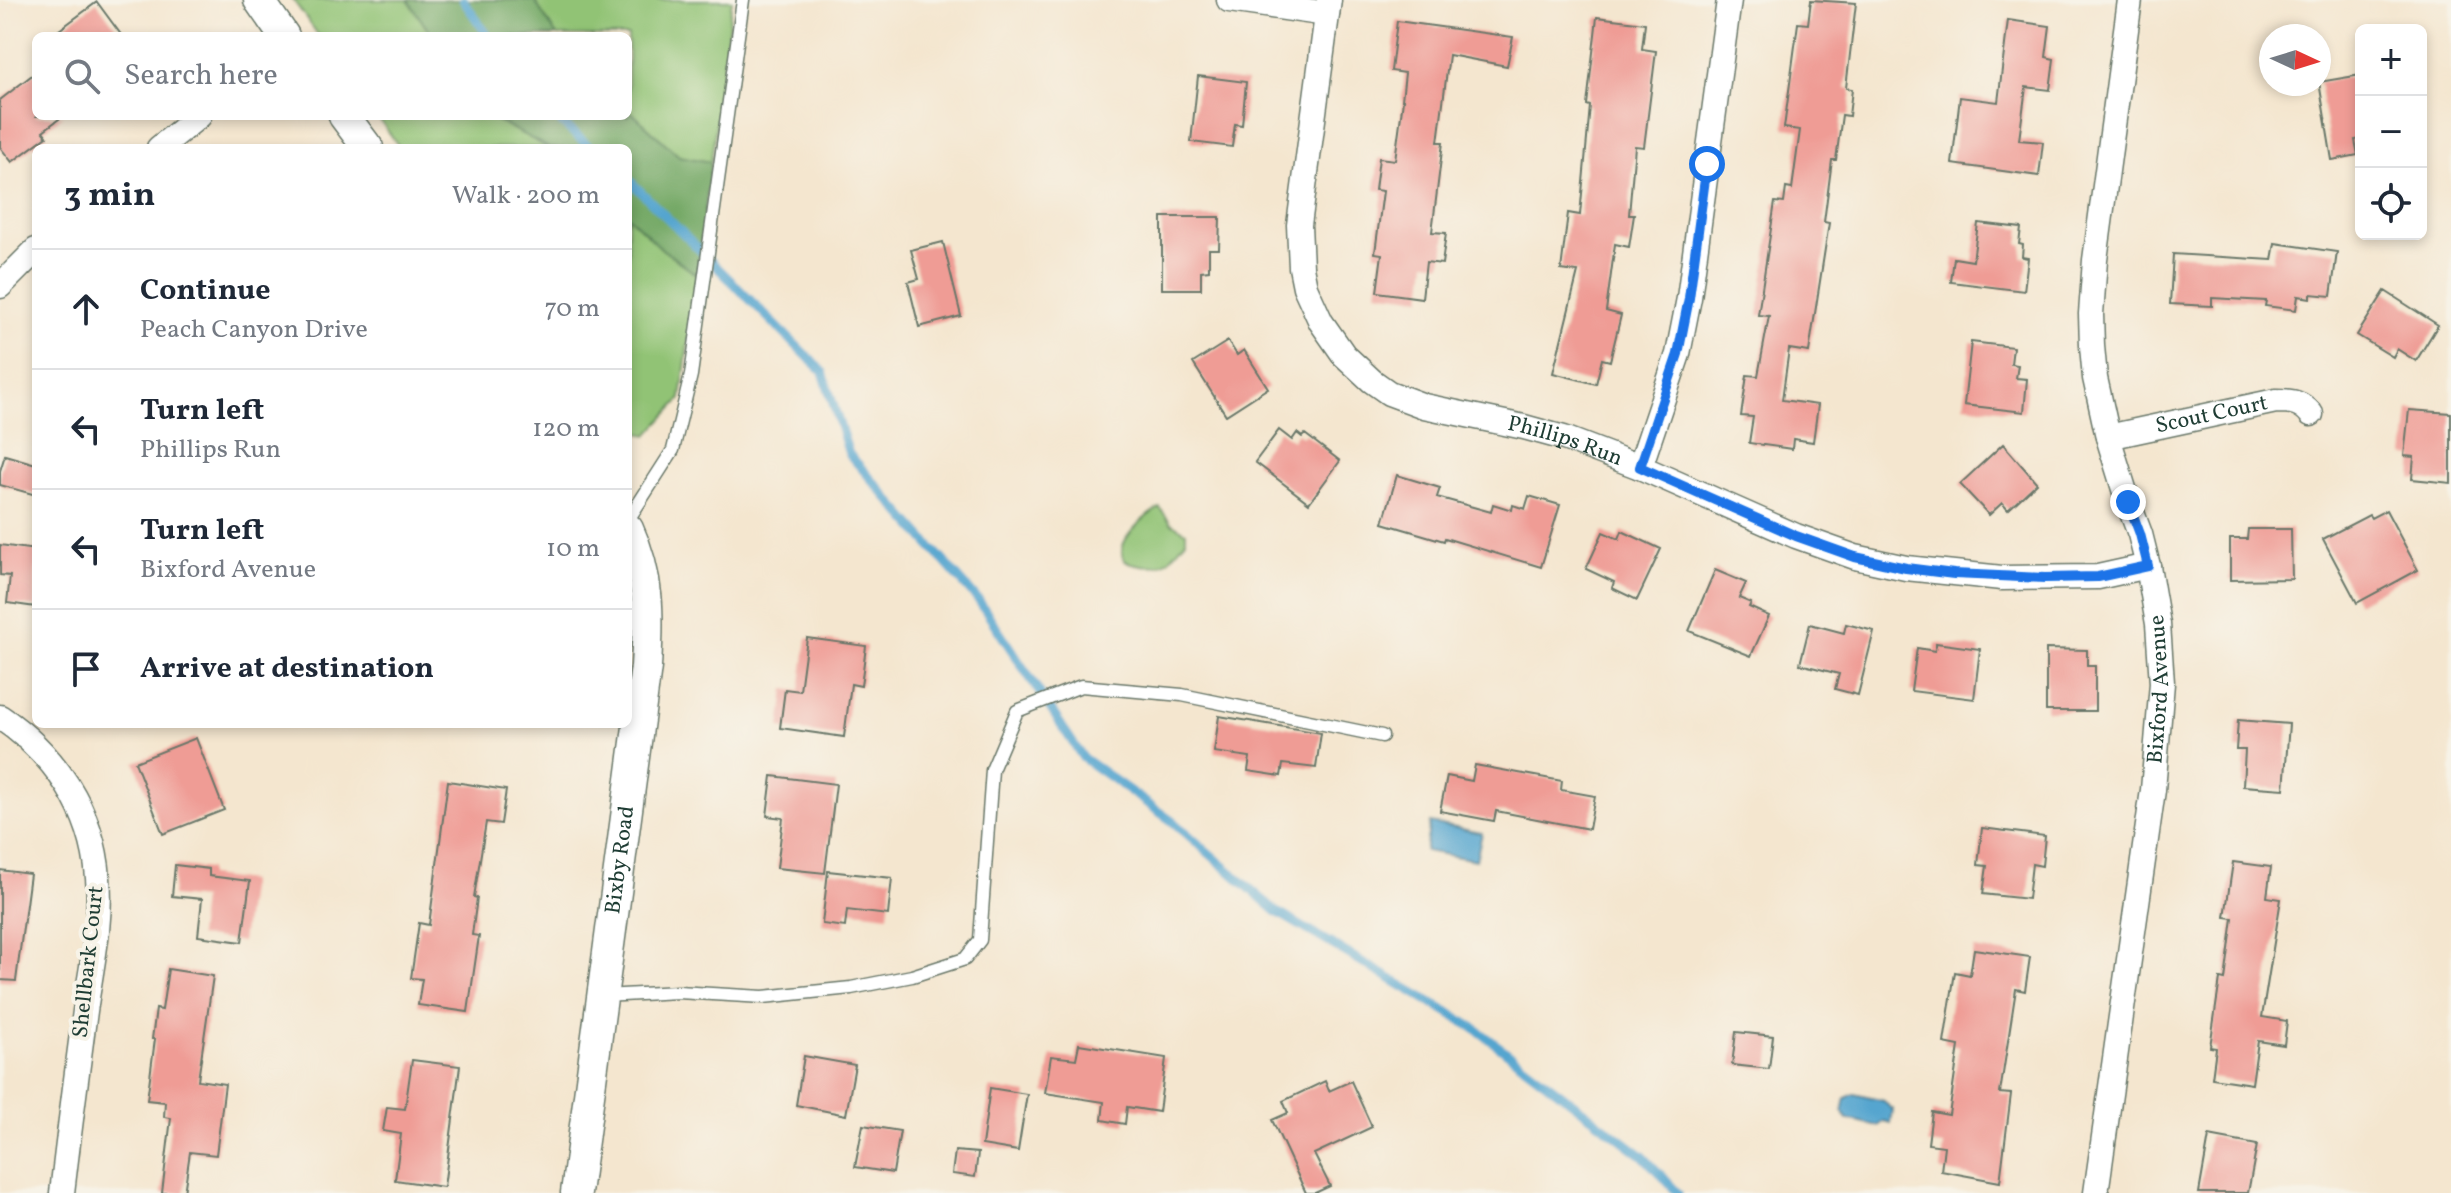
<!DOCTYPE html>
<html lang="en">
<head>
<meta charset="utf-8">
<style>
  body { margin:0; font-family:Vollkorn,serif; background:#f2f2f3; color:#1f2937 }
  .controls { position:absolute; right:24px; top:24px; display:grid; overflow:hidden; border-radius:12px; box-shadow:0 4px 12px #0003 }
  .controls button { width:72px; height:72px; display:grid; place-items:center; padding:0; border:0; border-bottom:2px solid #e0e1e3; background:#fff; color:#1f2937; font:40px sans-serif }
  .compass { position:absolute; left:2259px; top:24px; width:72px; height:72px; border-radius:50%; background:#fff; box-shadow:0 4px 12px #0003; rotate:94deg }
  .stop { position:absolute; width:24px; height:24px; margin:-18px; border:6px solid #1a73e8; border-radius:50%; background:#fff }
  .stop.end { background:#1a73e8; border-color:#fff; box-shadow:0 2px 8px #0008 }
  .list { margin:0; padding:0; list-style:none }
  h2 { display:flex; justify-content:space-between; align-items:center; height:104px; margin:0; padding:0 32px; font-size:34px }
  h2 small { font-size:26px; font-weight:400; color:#747a83 }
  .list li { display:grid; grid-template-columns:52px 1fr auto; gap:24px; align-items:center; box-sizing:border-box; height:120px; padding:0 32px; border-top:2px solid #e0e1e3 }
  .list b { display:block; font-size:30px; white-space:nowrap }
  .list p { margin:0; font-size:26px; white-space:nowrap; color:#747a83 }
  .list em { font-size:26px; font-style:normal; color:#747a83 }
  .icon { flex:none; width:44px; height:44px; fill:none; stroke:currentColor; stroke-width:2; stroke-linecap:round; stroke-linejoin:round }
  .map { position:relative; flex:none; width:2451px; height:1193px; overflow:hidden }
  .search { position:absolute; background:#fff; box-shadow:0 4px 12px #0003; left:32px; top:32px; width:600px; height:88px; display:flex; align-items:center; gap:20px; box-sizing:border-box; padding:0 28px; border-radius:12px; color:#747a83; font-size:30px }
  .panel { position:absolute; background:#fff; box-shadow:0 4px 12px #0003; left:32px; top:144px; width:600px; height:584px; border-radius:12px }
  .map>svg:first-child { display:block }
  .green { fill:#91c374; stroke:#588054; stroke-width:2 }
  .forest { fill:#74a966; stroke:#4a734d; stroke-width:2 }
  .water { fill:#55a5cf; stroke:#3a7182; stroke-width:2 }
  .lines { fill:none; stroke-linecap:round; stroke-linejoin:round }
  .stream { stroke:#55a5cf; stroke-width:9 }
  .building { fill:#ef9c95 }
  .service-casing { stroke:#6a786a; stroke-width:15 }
  .minor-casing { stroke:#6a786a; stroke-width:27 }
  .tertiary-casing { stroke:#6a786a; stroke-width:33 }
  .service { stroke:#fff; stroke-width:12 }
  .minor { stroke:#fff; stroke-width:24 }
  .tertiary { stroke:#fff; stroke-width:30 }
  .route { stroke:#1a73e8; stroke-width:10 }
  .labels { text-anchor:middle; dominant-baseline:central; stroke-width:8; stroke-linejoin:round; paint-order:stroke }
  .street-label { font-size:22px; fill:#1f3d34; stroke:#f7f3e8 }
</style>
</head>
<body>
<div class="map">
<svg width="2451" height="1193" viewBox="0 0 2451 1193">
  <rect width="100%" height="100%" fill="#f7f3e8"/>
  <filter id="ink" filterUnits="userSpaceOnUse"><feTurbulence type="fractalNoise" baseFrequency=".0125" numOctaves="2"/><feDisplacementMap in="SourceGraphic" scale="16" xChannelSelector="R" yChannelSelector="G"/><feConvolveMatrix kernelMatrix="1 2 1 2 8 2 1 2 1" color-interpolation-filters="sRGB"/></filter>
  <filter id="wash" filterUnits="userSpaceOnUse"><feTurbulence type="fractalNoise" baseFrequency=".006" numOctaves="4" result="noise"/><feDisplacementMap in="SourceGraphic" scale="32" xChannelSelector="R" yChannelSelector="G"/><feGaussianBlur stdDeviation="1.8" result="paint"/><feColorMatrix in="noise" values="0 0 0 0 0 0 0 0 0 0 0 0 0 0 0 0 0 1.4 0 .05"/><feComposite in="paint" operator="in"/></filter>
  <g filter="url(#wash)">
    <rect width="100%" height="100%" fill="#f4e6cf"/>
    <!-- green -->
    <path class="green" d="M 293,0 L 408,0 L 432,36 L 319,36 Z
      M 534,0 L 732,0 L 711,162 L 679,156 L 628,109 L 628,36 L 557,36 Z
      M 377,116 L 488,116 L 549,148 L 400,148 Z
      M 628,216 L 662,249 L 697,275 L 681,399 L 648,435 L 628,431 Z
      M 1160,508 L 1171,523 L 1186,532 L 1186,540 C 1180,546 1174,556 1167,561 C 1156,569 1137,565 1125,561 C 1112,544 1145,515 1160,508 Z"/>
    <!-- forest -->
    <path class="forest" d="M 408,0 L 534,0 L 557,36 L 432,36 Z
      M 628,109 L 679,156 L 711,162 L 697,275 L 662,249 L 628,216 L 628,148 L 549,148 L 488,116 L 628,116 Z"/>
    <!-- water -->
    <path class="water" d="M 1430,823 L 1482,833 L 1476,860 L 1425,851 Z
      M 1854,1094 L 1884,1101 L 1890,1108 L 1893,1109 L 1891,1123 L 1885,1121 L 1878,1126 L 1847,1119 L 1843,1112 L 1846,1098 Z"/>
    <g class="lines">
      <!-- stream -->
      <path class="stream" d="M 463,0 L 488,36
        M 554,116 L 591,148
        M 628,179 L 823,372 L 849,454 L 979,601 L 1083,758 L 1172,821 L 1277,912 L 1476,1029 L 1643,1156 L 1678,1193"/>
    </g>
    <g id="blocks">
      <!-- building -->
      <path class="building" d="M 1811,0 L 1856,3 L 1846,88 L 1852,89 L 1849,116 L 1842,115 L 1836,160 L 1832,160 L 1824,222 L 1829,223 L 1809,352 L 1789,349 L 1782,400 L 1818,405 L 1813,442 L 1793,439 L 1792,449 L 1749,443 L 1753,417 L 1741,416 L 1747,375 L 1758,376 L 1769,316 L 1758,315 L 1775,202 L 1784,203 L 1786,188 L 1792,189 L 1800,130 L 1784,128 L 1798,23 L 1808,24 Z
        M 97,2 L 122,36 L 51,36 Z
        M 1597,17 L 1645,23 L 1642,49 L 1656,51 L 1644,147 L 1635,146 L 1629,215 L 1634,215 L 1629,247 L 1615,244 L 1606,311 L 1621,315 L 1610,361 L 1602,359 L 1596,384 L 1553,373 L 1578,272 L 1561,270 L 1568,213 L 1580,215 L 1590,106 L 1587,105 Z
        M 2008,20 L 2050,26 L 2046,57 L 2054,59 L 2050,90 L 2026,87 L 2019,140 L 2043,142 L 2039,176 L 1952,164 L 1960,97 L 1998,102 Z
        M 1397,21 L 1513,37 L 1507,66 L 1449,55 L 1438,142 L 1443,142 L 1432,232 L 1446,233 L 1442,264 L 1426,262 L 1422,298 L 1377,292 L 1382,254 L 1375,253 L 1383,191 L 1375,190 L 1379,158 L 1395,160 L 1403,100 L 1402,100 L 1405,73 L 1391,71 Z
        M 36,72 L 36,116 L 63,116 L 43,131 L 47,136 L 12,162 L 0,147 L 0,100 Z
        M 2361,75 L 2361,139 L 2355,140 L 2358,155 L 2332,160 L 2319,82 Z
        M 1198,76 L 1246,82 L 1242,125 L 1235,124 L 1232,147 L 1191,142 Z
        M 1162,217 L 1220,217 L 1219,249 L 1209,249 L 1209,270 L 1201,271 L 1201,289 L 1162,289 Z
        M 1978,223 L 2021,228 L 2019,244 L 2023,245 L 2022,257 L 2028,258 L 2024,291 L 1951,282 L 1954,258 L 1973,261 Z
        M 943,242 L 961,316 L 919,327 L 908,282 L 919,279 L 911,250 Z
        M 2275,243 L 2337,252 L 2331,296 L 2311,294 L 2311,298 L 2298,296 L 2296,310 L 2265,306 L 2266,301 L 2212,298 L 2212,306 L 2170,304 L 2173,254 L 2272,260 Z
        M 2385,291 L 2438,325 L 2416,361 L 2397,349 L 2393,357 L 2357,335 Z
        M 1228,341 L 1237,355 L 1244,350 L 1268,388 L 1226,415 L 1193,363 Z
        M 1971,342 L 2013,347 L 2011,364 L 2018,365 L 2016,378 L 2027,379 L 2024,412 L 1964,405 Z
        M 2409,410 L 2451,413 L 2451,483 L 2412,479 L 2414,457 L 2404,456 Z
        M 1279,430 L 1292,440 L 1297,433 L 1302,437 L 1305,434 L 1340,461 L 1309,503 L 1255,462 Z
        M 2003,444 L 2037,483 L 2008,510 L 2002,503 L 1989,515 L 1960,484 Z
        M 5,455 L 36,464 L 36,495 L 0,485 L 0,471 Z
        M 1397,475 L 1440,488 L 1437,497 L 1491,512 L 1493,504 L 1512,510 L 1513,505 L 1525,509 L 1529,496 L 1560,505 L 1541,567 L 1445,538 L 1444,541 L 1383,523 Z
        M 2386,510 L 2418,570 L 2357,603 L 2323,539 L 2369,515 L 2371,518 Z
        M 2248,529 L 2291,529 L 2292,579 L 2230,580 L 2230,539 L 2247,539 Z
        M 1622,531 L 1661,549 L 1637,600 L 1612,588 L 1614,582 L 1586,569 L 1603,532 L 1619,539 Z
        M 0,545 L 36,550 L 36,607 L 7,603 L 10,576 L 0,575 Z
        M 1715,570 L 1746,583 L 1739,598 L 1751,603 L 1749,607 L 1769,616 L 1751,656 L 1689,631 Z
        M 1810,624 L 1844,633 L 1846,624 L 1874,631 L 1858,695 L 1835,689 L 1839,674 L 1800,664 Z
        M 807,638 L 866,646 L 861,686 L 851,684 L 844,737 L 780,728 L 785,689 L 800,691 Z
        M 1936,643 L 1980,649 L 1974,699 L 1911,691 L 1917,648 L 1935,651 Z
        M 2046,649 L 2087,650 L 2087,666 L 2095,666 L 2095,711 L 2046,711 Z
        M 1219,716 L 1321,733 L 1316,768 L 1283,764 L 1281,776 L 1248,771 L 1250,757 L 1214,752 Z
        M 2238,720 L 2289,724 L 2284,789 L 2243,786 L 2245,750 L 2236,750 Z
        M 196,738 L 224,810 L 163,834 L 135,762 Z
        M 1475,765 L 1562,781 L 1561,790 L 1595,796 L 1589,829 L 1496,811 L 1494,821 L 1440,811 L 1447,776 L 1472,781 Z
        M 772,776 L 836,784 L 825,873 L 777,868 L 783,818 L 767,816 Z
        M 448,781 L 506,790 L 501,824 L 486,822 L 474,897 L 477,898 L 472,935 L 479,936 L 468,1012 L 418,1005 L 422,979 L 411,978 L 419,923 L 429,925 Z
        M 1982,828 L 2045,836 L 2042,866 L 2032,864 L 2028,899 L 1983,894 L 1987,866 L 1978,865 Z
        M 2233,862 L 2271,867 L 2267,897 L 2281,899 L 2262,1017 L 2287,1021 L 2284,1045 L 2258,1041 L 2252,1084 L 2212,1078 L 2216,1048 L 2210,1047 L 2220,979 L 2225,980 L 2233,918 L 2225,917 Z
        M 175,865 L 209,869 L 209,876 L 250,881 L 242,942 L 198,936 L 202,899 L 172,896 Z
        M 0,870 L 30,874 L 16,981 L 0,980 Z
        M 828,871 L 892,878 L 888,915 L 847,910 L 845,927 L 822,924 Z
        M 1974,949 L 2030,957 L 2025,991 L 2016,989 L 2000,1093 L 2011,1094 L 2000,1182 L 1941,1171 L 1944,1146 L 1928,1144 L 1932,1112 L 1949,1115 L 1959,1046 L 1944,1043 L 1955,972 L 1970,975 Z
        M 168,969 L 213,976 L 198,1080 L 225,1084 L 216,1155 L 190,1152 L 184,1193 L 162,1193 L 171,1118 L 164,1117 L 165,1102 L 147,1100 L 155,1039 L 152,1039 L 156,1009 L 162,1010 Z
        M 1736,1032 L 1773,1036 L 1769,1069 L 1732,1065 Z
        M 1079,1044 L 1166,1058 L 1159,1112 L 1127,1107 L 1125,1124 L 1102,1120 L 1104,1102 L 1045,1093 L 1051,1056 L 1076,1059 Z
        M 804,1056 L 855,1065 L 846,1115 L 796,1105 Z
        M 412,1060 L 460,1066 L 444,1187 L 395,1180 L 401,1134 L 383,1131 L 387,1107 L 405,1109 Z
        M 1325,1081 L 1329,1091 L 1351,1081 L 1372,1127 L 1314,1154 L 1330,1186 L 1315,1193 L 1306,1193 L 1272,1120 L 1288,1113 L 1283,1101 Z
        M 990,1088 L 1027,1094 L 1018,1151 L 982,1145 Z
        M 863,1125 L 900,1131 L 893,1173 L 855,1167 Z
        M 2209,1136 L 2257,1145 L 2248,1193 L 2199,1193 Z
        M 955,1151 L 978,1153 L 975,1177 L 952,1174 Z"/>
    </g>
  </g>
  <g filter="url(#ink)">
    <use href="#blocks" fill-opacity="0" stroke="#6a786a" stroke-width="2"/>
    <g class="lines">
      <!-- service casing -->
      <g class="service-casing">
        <path id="service" d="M 628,520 L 673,450 L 691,375 L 743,0
          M 603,996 L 678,992 L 763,997 L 851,988 L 912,976 L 965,959 L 980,940 L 992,770 L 1017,711 L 1081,686 L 1182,695 L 1382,736"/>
      </g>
      <!-- minor casing -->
      <g class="minor-casing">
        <g id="minor">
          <path d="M 1229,0 L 1327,14"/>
          <path id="s1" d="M 1329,0 L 1299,225 L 1301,267 L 1305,287 L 1321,322 L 1344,355 L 1372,381 L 1389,393 L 1424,406 L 1524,427 L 1564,438 L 1640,467 L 1796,536 L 1855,557 L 1906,568 L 2002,578 L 2098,577 L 2148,566"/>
          <path d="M 159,148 L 199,116"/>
          <path d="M 0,286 L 36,250"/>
          <path id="s2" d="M 2108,437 L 2276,401 C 2292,401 2301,402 2311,414"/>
          <path d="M 1640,467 L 1678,354 L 1689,298 L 1729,0"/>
          <path d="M 0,717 C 55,754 93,810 98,878 C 102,922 91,968 85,1011 C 77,1072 69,1132 62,1193"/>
          <path id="s3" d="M 2096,1193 L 2153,790 L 2162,683 L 2158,624 L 2148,566 L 2140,534 L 2128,502 L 2108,437 L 2095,378 L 2092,346 L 2091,314 L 2095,260 L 2130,0"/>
        </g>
      </g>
      <!-- tertiary casing -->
      <g class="tertiary-casing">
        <g id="tertiary">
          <path d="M 259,0 L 284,36"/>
          <path d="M 344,116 L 368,148"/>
          <path id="s4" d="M 576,1193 L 646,667 C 649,616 650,577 628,529"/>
        </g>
      </g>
      <!-- service -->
      <use href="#service" class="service"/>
      <!-- minor -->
      <use href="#minor" class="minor"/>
      <!-- tertiary -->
      <use href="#tertiary" class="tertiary"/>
    </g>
  </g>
  <g class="lines" filter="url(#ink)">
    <!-- route -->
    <path class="route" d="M 1707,164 L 1689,298 L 1678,354 L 1640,467 L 1796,536 L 1855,557 L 1906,568 L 1954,574 L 2045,578 L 2098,577 L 2148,566 L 2140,534 L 2128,502"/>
  </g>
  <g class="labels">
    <!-- street labels -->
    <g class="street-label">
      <text stroke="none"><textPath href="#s2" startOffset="106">Scout Court</textPath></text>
      <text stroke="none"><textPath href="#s1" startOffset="610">Phillips Run</textPath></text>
      <text stroke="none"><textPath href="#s3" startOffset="508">Bixford Avenue</textPath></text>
      <text stroke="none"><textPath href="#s4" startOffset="336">Bixby Road</textPath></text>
      <text transform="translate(89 962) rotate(-84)">Shellbark Court</text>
    </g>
  </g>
</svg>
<div class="controls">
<button>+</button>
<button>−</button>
<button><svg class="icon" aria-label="locate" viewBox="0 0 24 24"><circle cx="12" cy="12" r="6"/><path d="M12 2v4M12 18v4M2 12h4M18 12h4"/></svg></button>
</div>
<svg class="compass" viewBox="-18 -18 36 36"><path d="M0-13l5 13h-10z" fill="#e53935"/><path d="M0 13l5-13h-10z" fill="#747a83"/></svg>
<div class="stop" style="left:1707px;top:164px"></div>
<div class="stop end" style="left:2128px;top:502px"></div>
<div class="search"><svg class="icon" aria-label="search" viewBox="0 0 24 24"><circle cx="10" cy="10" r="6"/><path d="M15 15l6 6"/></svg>Search here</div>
<section class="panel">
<h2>3 min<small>Walk · 200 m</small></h2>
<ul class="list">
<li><svg class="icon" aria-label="ahead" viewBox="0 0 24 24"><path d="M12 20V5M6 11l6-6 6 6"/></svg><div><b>Continue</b><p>Peach Canyon Drive</p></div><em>70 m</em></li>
<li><svg class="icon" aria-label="left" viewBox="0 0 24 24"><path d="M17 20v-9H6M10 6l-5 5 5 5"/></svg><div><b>Turn left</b><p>Phillips Run</p></div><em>120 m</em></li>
<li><svg class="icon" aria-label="left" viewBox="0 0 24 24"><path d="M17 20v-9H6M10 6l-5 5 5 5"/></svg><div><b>Turn left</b><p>Bixford Avenue</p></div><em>10 m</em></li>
<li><svg class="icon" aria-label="arrive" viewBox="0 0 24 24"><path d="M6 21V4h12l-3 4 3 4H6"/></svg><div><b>Arrive at destination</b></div></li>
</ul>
</section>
</div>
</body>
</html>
